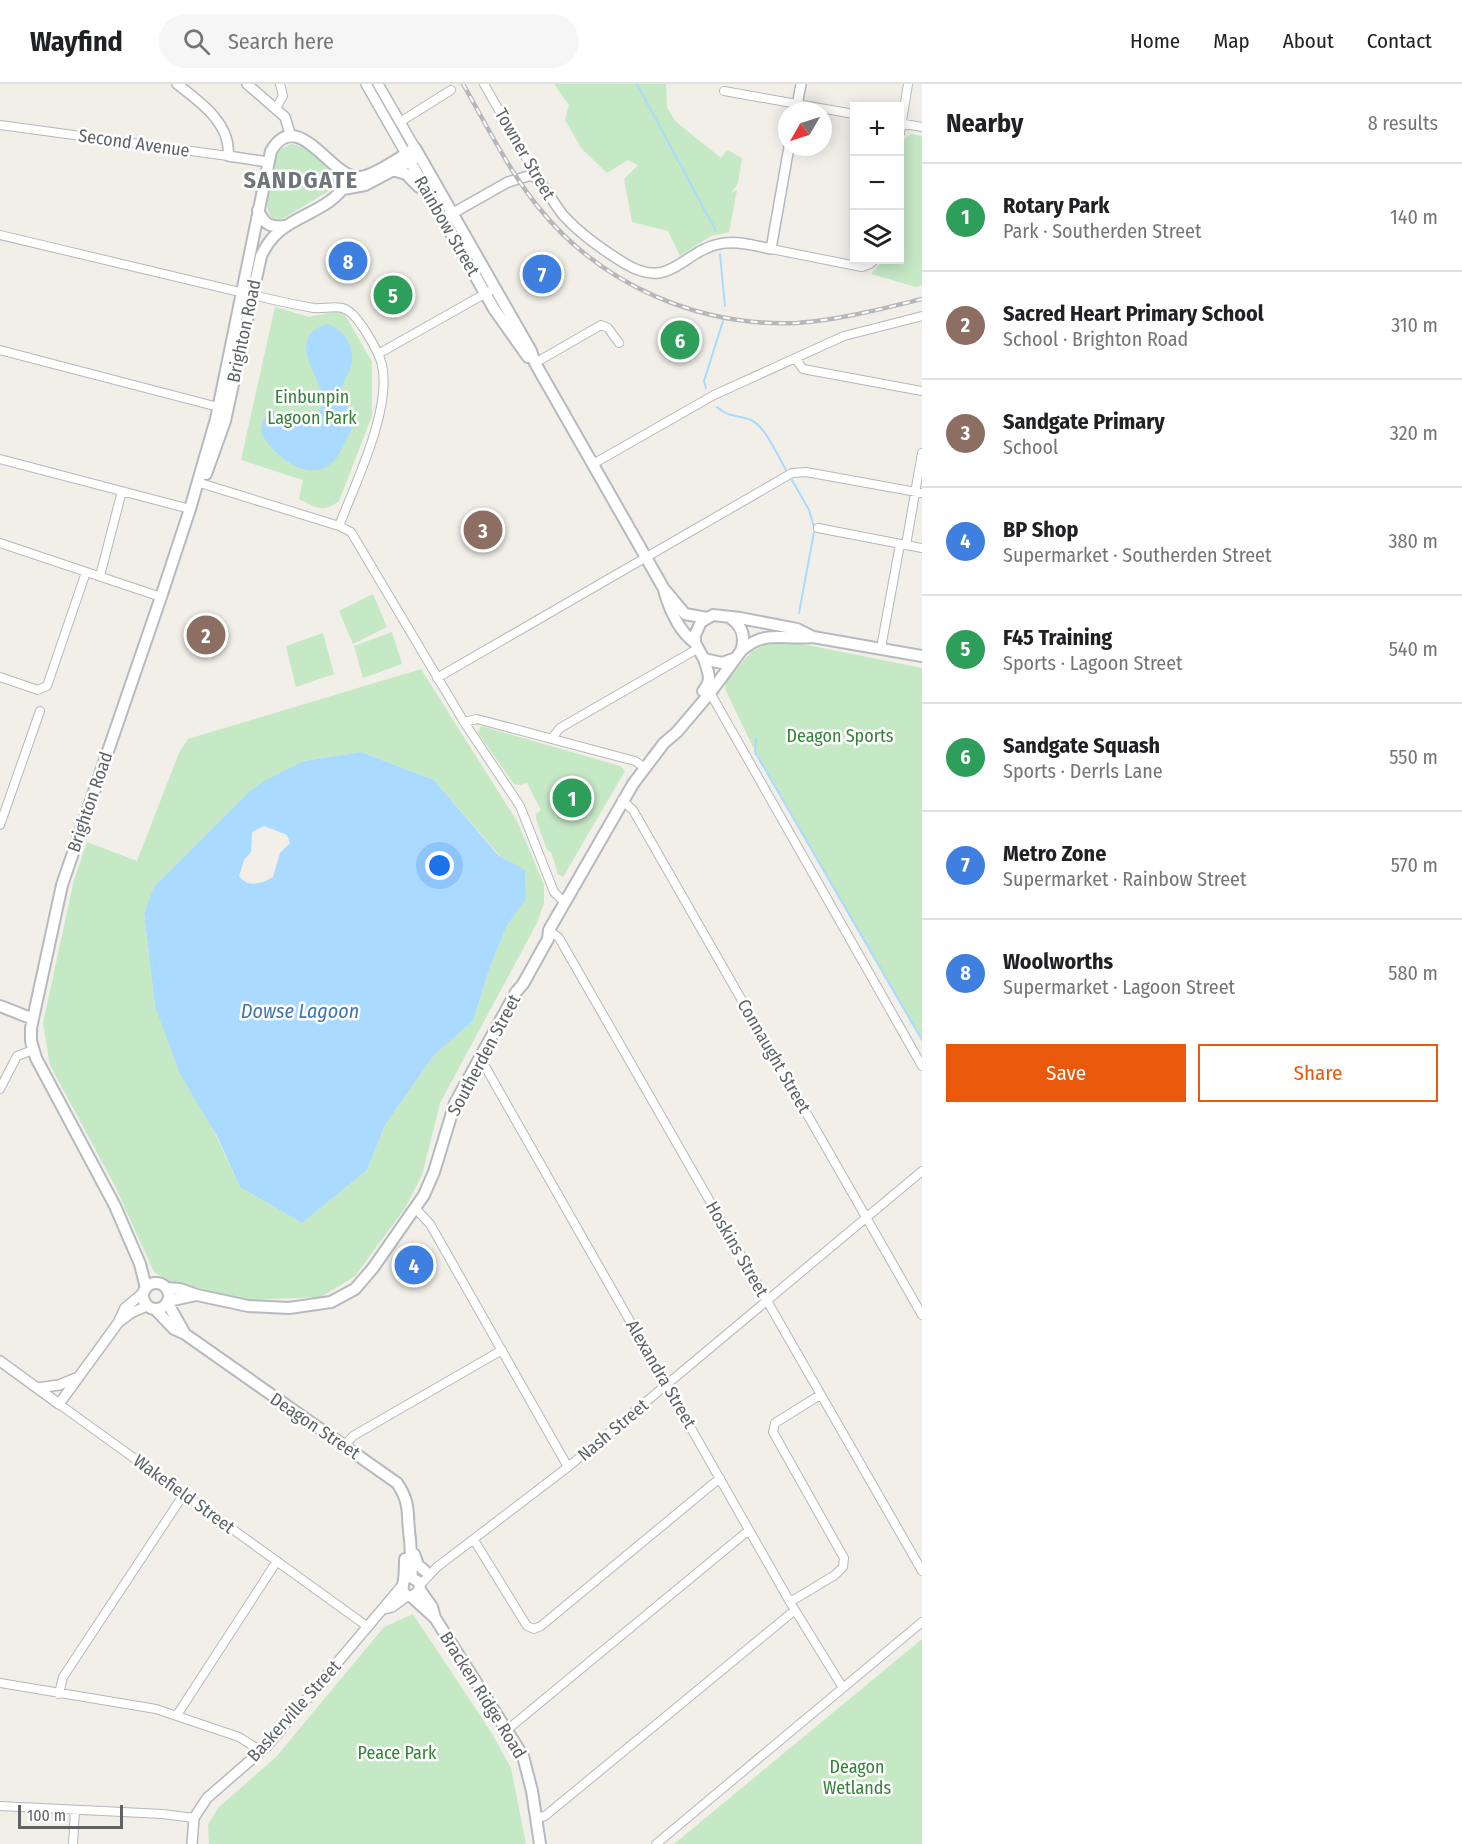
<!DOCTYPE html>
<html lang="en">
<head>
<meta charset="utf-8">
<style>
  body { margin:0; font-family:"Fira Sans Condensed",sans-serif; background:#f6f6f6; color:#202124 }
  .controls { position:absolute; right:18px; top:18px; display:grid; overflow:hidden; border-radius:0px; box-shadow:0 3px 15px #0003 }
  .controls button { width:54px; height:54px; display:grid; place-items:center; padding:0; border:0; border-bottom:2px solid #e0e0e0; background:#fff; color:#202124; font:30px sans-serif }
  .compass { position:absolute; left:778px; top:18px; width:54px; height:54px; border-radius:50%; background:#fff; box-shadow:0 3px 15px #0003; rotate:231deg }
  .scale { position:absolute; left:18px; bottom:15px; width:105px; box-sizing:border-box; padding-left:6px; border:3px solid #5f6368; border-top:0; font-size:16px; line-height:21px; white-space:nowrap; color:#5f6368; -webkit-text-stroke:4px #fff; paint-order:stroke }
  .you { position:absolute; left:440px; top:782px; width:21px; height:21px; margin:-15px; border:4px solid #fff; border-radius:50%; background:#1a73e8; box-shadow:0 0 0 9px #1a73e833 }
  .badge { display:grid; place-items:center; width:39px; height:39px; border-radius:50%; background:#ea580c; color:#fff; font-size:20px; font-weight:700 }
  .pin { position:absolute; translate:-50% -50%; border:3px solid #fff; box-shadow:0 2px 6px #0006 }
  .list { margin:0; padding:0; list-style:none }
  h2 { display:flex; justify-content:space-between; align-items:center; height:78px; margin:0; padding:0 24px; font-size:26px }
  h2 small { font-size:20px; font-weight:400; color:#757577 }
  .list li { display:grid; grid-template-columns:39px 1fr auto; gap:18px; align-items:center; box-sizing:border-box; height:108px; padding:0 24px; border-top:2px solid #e0e0e0 }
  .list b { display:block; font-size:22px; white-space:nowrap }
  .list p { margin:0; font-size:20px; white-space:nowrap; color:#757577 }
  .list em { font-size:20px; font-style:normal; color:#757577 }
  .actions { display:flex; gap:12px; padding:18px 24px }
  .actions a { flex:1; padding:14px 0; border:2px solid #ea580c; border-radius:0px; text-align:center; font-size:21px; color:#ea580c }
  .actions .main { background:#ea580c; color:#fff }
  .icon { flex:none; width:33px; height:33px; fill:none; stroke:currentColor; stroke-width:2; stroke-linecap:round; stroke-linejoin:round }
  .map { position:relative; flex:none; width:922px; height:1760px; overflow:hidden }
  header { display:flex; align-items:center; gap:36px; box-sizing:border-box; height:84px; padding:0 30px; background:#fff; border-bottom:2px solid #e0e0e0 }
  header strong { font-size:28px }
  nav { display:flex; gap:33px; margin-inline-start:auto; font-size:21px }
  .search { width:420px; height:54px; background:#f6f6f6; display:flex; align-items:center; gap:15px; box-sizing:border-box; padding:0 21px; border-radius:33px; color:#757577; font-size:22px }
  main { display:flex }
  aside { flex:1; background:#fff }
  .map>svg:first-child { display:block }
  .green { fill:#c5e8c5; fill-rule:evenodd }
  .water { fill:#aadaff; fill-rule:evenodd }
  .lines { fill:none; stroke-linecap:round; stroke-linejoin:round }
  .stream { stroke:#aadaff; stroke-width:2 }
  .minor-casing { stroke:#b5b8bc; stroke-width:10 }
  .tertiary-casing { stroke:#b5b8bc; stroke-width:12 }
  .secondary-casing { stroke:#b6babf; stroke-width:14 }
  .minor { stroke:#fff; stroke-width:8 }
  .tertiary { stroke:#fff; stroke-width:9 }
  .secondary { stroke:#fff; stroke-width:10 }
  .rail-casing { stroke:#b6b7b8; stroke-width:4.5 }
  .rail { stroke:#fff; stroke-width:2; stroke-dasharray:7; stroke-linecap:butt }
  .labels { text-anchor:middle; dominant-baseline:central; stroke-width:5; stroke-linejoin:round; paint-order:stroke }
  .street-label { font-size:18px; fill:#5f6368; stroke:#fff }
  .park-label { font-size:18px; fill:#348238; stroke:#fff }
  .water-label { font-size:20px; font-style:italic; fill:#4174aa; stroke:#fff }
  .district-label { font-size:24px; font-weight:bold; letter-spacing:1.5px; fill:#70757a; stroke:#fff }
</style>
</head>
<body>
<header>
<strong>Wayfind</strong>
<div class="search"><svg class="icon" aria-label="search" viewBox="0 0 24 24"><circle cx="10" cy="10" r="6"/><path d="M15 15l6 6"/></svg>Search here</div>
<nav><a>Home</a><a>Map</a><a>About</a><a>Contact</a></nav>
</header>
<main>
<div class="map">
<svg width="922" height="1760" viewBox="0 0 922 1760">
  <rect width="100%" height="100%" fill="#f1efe8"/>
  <!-- green -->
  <path class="green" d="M 554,0 L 666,0 L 667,23 L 675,37 L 721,74 L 727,66 L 742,74 L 738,99 L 731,109 L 737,106 L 729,148 L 711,152 L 680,172 L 668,147 L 632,138 L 624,95 L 638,81 L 628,76 L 607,89 L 582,65 L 565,36 L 569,21 Z
    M 911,50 L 922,52 L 922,201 L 916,203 L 871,190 L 879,181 L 881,176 L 900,176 L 900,75 L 903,56 Z
    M 291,60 C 305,61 333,84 335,98 L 332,105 L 282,135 C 254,141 274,84 277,70 L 281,65 Z
    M 275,223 L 309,233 L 338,227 L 345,231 L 372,278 L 372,332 L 339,417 C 322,430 316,423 299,415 L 303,396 L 241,376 Z
    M 373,510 L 387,543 L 353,560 L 339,527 Z
    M 392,548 L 402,580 L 363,594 L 354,562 Z
    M 323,549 L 334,590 L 296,603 L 286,562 Z
    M 766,560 L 802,560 L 922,584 L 922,957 L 751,659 L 725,605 L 726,598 L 752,567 Z
    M 421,585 L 518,739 L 544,801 L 544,819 L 537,839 L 440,1019 L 422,1091 L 405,1124 L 355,1192 L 321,1213 L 248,1216 L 169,1197 L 154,1188 L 115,1102 L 50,981 L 43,939 L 74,796 L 87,758 L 137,777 L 179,669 L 188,655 ZM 361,668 L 434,696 L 499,771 L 525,787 L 526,815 L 507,841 L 490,883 L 473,937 L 434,971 L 385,1041 L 367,1086 L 302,1139 L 240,1103 L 155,922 L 144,830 L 304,677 Z
    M 481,642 L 620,682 L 625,687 L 563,793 L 558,790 L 551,768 L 547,766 L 536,735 L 536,730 L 541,726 L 527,699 L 520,701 L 514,700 L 478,649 Z
    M 413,1530 L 491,1648 L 511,1684 L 526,1760 L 209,1760 L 208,1740 L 219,1723 L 276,1673 L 384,1543 Z
    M 922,1555 L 922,1760 L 674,1760 Z"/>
  <!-- water -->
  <path class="water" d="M 326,240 C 344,244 356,264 351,282 C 349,290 343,297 342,304 C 341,318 354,329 352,344 C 351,349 346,355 344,360 C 325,408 280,382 261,349 C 265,303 299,349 318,328 C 320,325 324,320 324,316 C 324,312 321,306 319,302 C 310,278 292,253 326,240 Z
    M 361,668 L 434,696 L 498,771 L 525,786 L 526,815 L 507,841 L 490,883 L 473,937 L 434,971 L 385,1041 L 367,1086 L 302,1139 L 240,1103 L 217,1052 L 180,990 L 155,922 L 144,830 L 154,803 L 249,708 L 266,696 L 304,677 ZM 264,742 L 287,751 L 290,759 L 280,769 L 273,793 C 262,800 247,804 239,792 L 244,776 L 251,768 L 252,748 Z"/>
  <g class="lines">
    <!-- stream -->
    <path class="stream" d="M 637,0 L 716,147
      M 720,170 L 725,222
      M 706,304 L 704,297 L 723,237
      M 717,323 C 727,333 738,331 751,336 C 765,342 778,372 786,386
      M 792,396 L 809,426 L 814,443
      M 799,529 L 814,448
      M 756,655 L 755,668 L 922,956"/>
    <!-- minor casing -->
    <g class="minor-casing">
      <path id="minor" d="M 484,0 L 529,79 L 534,92
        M 724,7 L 854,30
        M 276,24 L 283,12 L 280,0
        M 400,38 L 451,6
        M 900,39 L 922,43
        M 0,41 L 228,72
        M 900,49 L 908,0
        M 0,151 C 87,172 174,193 261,213 C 278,217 296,221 314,224 C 324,225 337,221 345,225 C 358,230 379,268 382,281 C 392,325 355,400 339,442
        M 771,165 L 862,183 L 870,180 L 874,176
        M 0,266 L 222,324
        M 378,270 L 495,204
        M 795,274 L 803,285 L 922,307
        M 535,279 L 601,241 L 608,244 L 619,259
        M 0,375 L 190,425
        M 593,380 L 714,311 L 844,252 L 922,232
        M 197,398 L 339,442 L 351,448 L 464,638 L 520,722 L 554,808 L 565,819
        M 818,444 L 922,464
        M 0,459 L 161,513
        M 906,461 L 922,369
        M 100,492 L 122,407
        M 881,564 L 900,460
        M 0,593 L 38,606 L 47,602 L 86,488
        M 437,594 L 792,389 L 806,388 L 922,409
        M 708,605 L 922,982
        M 464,638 L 477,635 L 635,677 L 645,684
        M 552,654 L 560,644 L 697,565
        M 622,716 L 633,726 L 922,1231
        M 0,741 L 40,627
        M 549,846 L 559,854 L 922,1487
        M 478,977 L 486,984 L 491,993 L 790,1518 L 843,1604
        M 0,1005 L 17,972 L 33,966
        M 416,1125 L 430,1140 L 568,1383
        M 59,1320 L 368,1543
        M 344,1362 L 353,1352 L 502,1266
        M 474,1456 L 527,1542 L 534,1545 L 541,1542 L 720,1394
        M 420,1501 L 437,1483 L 568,1383 L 922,1087
        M 790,1518 L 835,1491 L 843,1483 L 844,1474 L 773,1348 L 775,1339 L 820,1311
        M 0,1599 L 156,1625 L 239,1653 L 261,1667
        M 59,1610 L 63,1593 L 184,1410
        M 177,1631 L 277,1477
        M 507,1646 L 749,1446
        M 0,1722 L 163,1730 L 194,1734
        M 536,1734 L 545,1732 L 795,1526
        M 73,1760 L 75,1726
        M 656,1760 L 922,1538"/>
    </g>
    <!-- tertiary casing -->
    <g class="tertiary-casing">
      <path id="tertiary" d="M 177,0 C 199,17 232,40 228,72 L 268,78
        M 247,0 L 285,33 L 291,53
        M 366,0 L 406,70
        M 378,0 L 415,64
        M 796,27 L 801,0
        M 446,133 L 508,98 L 532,91 C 542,97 554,120 563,131 C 580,150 603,166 624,179 C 673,209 682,164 725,159 C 740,157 756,162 771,165 L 789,63
        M 118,1239 L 125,1224 L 143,1209
        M 0,1277 L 59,1320 L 118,1239 L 131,1229 L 147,1222
        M 37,1304 L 59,1301 L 76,1294
        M 384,1525 L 392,1523 L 407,1512
        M 192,1760 L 194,1734 L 207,1714 L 267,1662 L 401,1503"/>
    </g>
    <!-- secondary casing -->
    <g class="secondary-casing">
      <path id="secondary" d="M 406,70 L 494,225 L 528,273
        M 393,86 L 406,90 L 419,103
        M 343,105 L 365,101 L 416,74
        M 258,126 C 264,140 270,144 285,142
        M 206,390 L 225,337 L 261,172 C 267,159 276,148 288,141 C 306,129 336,120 345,100 L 342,88
        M 664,506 C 669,524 679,547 695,559
        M 741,567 C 764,545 784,556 812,553
        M 736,574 L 722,579 L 704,575 L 695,559 L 695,551 L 701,538 L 713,531 L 740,534 L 797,545 L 813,553 L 922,572
        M 703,607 C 713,596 708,588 704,575
        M 0,922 L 33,935
        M143 1212a13 13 0 1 1 26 0a13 13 0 1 1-26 0Z
        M 146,1204 L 140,1180 L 115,1122 L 36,974 L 31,957 L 31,944 L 62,801 L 161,513 L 190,425 L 216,335 L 271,67 C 298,22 330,93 358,93 C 372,94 402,72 415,64 L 531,267 L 535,279 L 664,505 L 685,530 L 707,534
        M 166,1204 L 180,1205 L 197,1211 L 248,1222 L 289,1224 L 331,1218 L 355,1205 L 373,1184 L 424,1111 L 434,1088 L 455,1019 L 516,908 L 523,900 L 548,855 L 549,846 L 633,700 L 664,659 L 677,648 L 710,609 L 741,567 C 746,552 742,541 729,533
        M 168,1217 L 196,1211
        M 167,1218 L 185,1250
        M 155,1225 L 174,1245 L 185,1250 L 397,1399 C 412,1421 406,1431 410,1455 C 411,1469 411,1480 412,1494
        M 414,1470 L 418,1481 L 425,1487
        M 405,1475 C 405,1481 405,1489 404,1495 C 403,1504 399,1510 412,1513 L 420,1506
        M 412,1494 L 419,1498 L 420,1506 L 432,1523 L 435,1534 L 523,1672 L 532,1707 L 540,1760
        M 412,1513 L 435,1534"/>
    </g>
    <!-- minor -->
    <use href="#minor" class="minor"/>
    <!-- tertiary -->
    <use href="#tertiary" class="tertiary"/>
    <!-- secondary -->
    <use href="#secondary" class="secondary"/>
    <!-- rail casing -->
    <g class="rail-casing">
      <path id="rail" d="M 463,0 C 487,42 509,87 539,124 C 601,201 699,243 797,239 C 839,236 881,225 922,215"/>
    </g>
    <!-- rail -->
    <use href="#rail" class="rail"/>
  </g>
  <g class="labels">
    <!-- street labels -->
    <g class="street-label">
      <text transform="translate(134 59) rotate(8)">Second Avenue</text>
      <text transform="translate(525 70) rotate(60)">Towner Street</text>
      <text transform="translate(447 142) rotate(60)">Rainbow Street</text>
      <text transform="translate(244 247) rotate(-78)">Brighton Road</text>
      <text transform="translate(90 718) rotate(-71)">Brighton Road</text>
      <text transform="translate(484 971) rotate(-62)">Southerden Street</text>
      <text transform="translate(774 972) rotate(60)">Connaught Street</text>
      <text transform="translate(737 1165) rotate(60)">Hoskins Street</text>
      <text transform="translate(661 1290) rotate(60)">Alexandra Street</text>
      <text transform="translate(315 1342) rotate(34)">Deagon Street</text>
      <text transform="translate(613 1346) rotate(-40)">Nash Street</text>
      <text transform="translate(184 1410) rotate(36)">Wakefield Street</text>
      <text transform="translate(483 1611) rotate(58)">Bracken Ridge Road</text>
      <text transform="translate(294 1627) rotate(-48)">Baskerville Street</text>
    </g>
    <!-- park labels -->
    <g class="park-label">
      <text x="312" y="313">Einbunpin<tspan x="312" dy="21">Lagoon Park</tspan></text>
      <text x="840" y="652">Deagon Sports</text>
      <text x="397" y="1669">Peace Park</text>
      <text x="857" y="1683">Deagon<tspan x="857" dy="21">Wetlands</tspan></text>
    </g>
    <!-- water labels -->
    <g class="water-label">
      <text x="300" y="927">Dowse Lagoon</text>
    </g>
    <!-- district labels -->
    <g class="district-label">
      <text x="301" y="96">SANDGATE</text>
    </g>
  </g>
</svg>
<div class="controls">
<button>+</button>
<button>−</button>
<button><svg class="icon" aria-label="layers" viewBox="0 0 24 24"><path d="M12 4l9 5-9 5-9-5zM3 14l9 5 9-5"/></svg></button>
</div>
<svg class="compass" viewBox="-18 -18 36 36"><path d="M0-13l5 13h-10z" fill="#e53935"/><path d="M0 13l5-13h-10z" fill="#757577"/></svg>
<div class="scale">100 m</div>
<div class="you"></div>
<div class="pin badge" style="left:572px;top:714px;background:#2e9e5b">1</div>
<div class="pin badge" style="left:206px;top:551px;background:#8d6e63">2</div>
<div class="pin badge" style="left:483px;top:446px;background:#8d6e63">3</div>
<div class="pin badge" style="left:414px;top:1181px;background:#3f7fe0">4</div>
<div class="pin badge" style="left:393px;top:211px;background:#2e9e5b">5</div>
<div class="pin badge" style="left:680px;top:256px;background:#2e9e5b">6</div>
<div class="pin badge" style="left:542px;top:190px;background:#3f7fe0">7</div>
<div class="pin badge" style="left:348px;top:177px;background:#3f7fe0">8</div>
</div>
<aside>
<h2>Nearby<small>8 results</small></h2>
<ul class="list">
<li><span class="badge" style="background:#2e9e5b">1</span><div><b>Rotary Park</b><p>Park · Southerden Street</p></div><em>140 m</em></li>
<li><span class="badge" style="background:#8d6e63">2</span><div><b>Sacred Heart Primary School</b><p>School · Brighton Road</p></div><em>310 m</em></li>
<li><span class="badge" style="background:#8d6e63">3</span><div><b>Sandgate Primary</b><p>School</p></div><em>320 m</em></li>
<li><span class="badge" style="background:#3f7fe0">4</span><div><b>BP Shop</b><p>Supermarket · Southerden Street</p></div><em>380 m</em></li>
<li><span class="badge" style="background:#2e9e5b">5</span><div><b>F45 Training</b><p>Sports · Lagoon Street</p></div><em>540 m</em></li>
<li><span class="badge" style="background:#2e9e5b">6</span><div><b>Sandgate Squash</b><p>Sports · Derrls Lane</p></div><em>550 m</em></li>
<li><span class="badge" style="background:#3f7fe0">7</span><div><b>Metro Zone</b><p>Supermarket · Rainbow Street</p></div><em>570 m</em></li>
<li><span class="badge" style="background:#3f7fe0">8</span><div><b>Woolworths</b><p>Supermarket · Lagoon Street</p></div><em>580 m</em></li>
</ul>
<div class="actions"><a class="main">Save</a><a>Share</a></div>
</aside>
</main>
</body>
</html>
